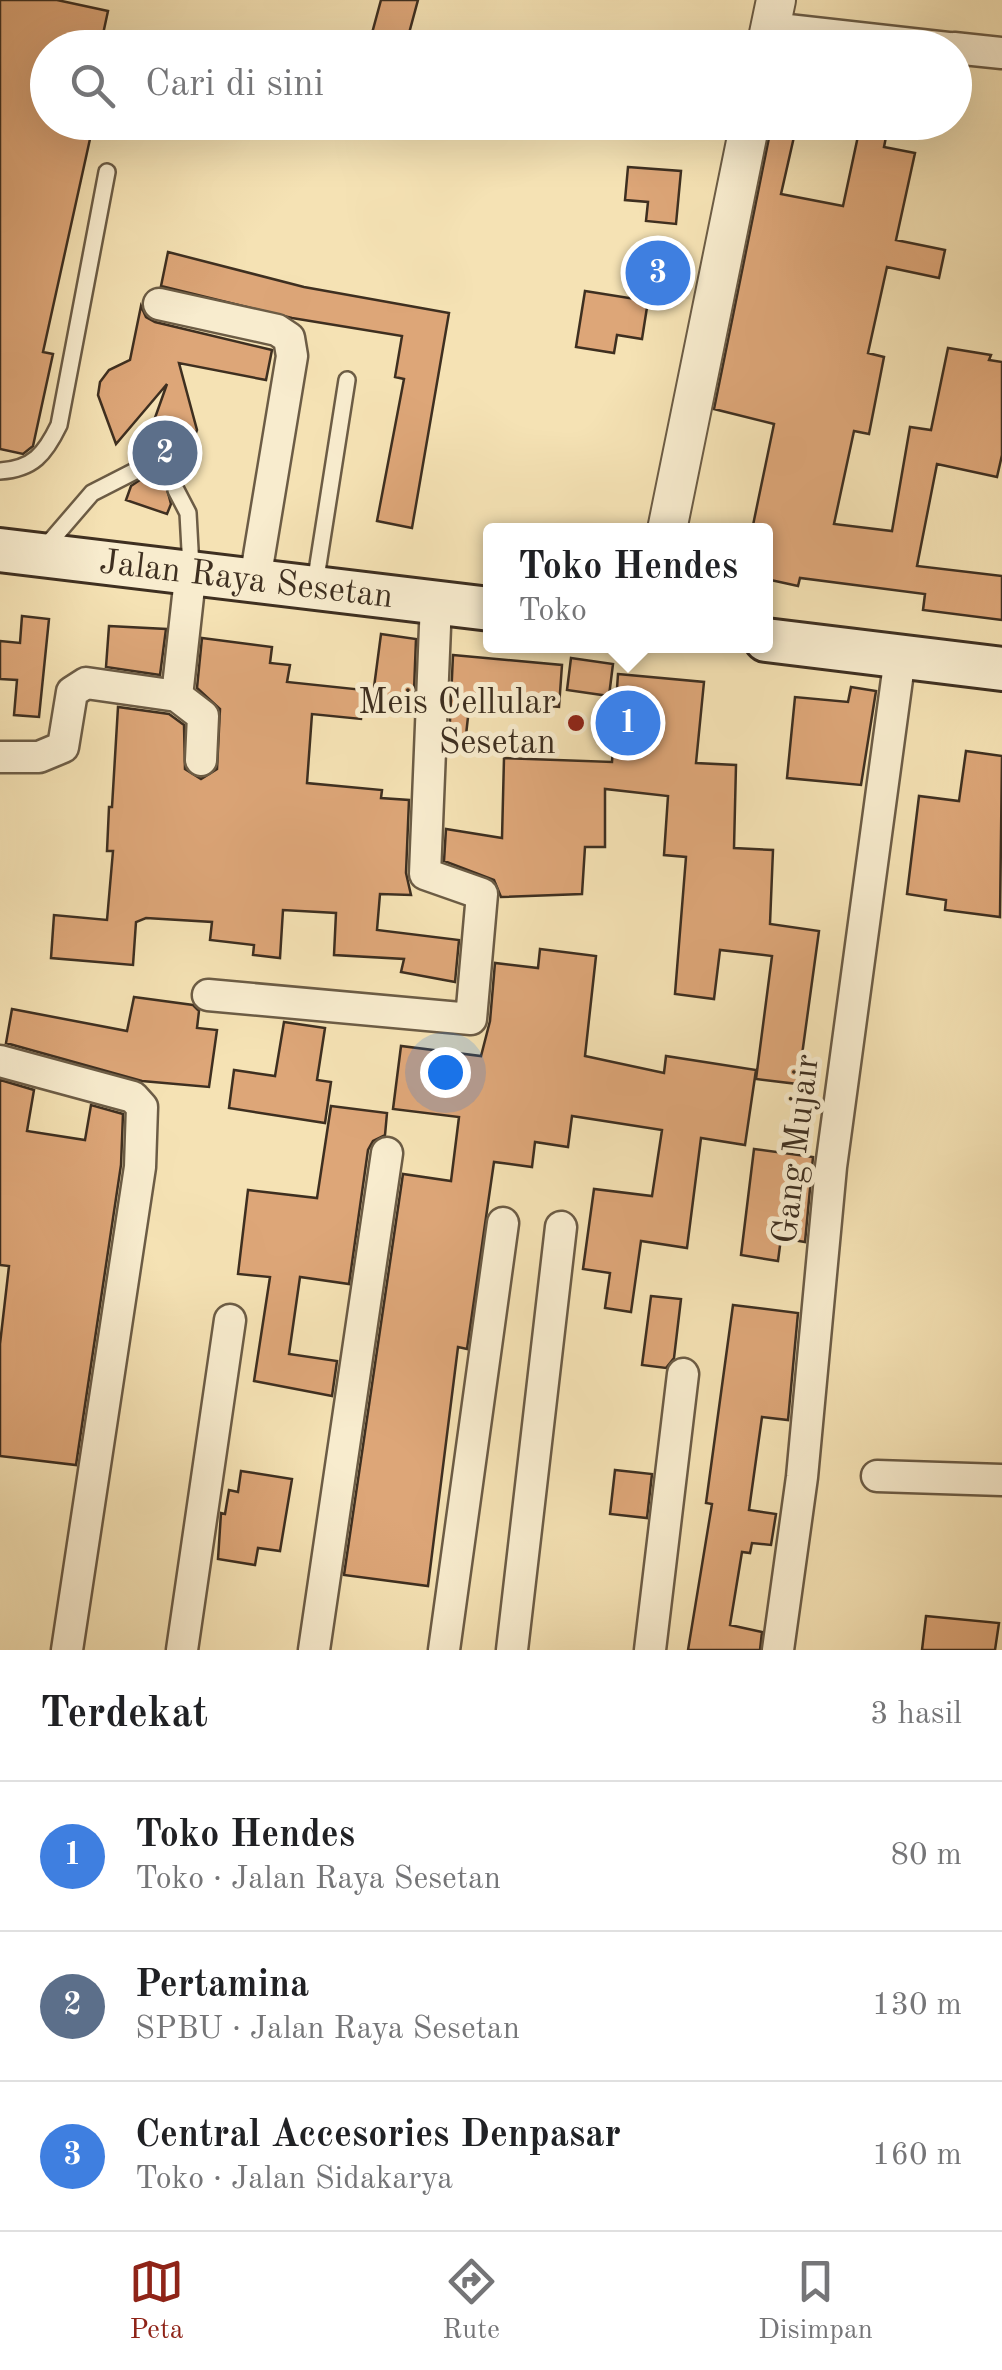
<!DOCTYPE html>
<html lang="id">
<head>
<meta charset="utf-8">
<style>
  body { margin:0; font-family:"Old Standard TT",serif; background:#f6f6f6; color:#202124 }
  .you { position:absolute; left:445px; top:1072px; width:35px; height:35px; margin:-25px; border:8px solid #fff; border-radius:50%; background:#1a73e8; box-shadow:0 0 0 15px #1a73e833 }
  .badge { display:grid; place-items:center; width:65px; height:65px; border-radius:50%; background:#8f2418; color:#fff; font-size:32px; font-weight:700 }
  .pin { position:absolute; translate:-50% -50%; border:5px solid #fff; box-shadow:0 2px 10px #0006 }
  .popup { position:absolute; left:483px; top:523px; width:290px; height:130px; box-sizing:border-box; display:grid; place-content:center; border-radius:10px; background:#fff; filter:drop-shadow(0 2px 8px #0005); font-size:32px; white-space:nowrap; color:#757577 }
  .popup b { font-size:38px; color:#202124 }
  .popup::after { content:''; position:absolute; left:50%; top:100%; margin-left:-20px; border:20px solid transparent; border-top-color:#fff }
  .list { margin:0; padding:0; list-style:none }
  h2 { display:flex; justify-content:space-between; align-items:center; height:130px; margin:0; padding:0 40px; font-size:42px }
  h2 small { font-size:32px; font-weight:400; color:#757577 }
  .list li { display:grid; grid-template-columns:65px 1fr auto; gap:30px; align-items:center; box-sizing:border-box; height:150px; padding:0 40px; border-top:2px solid #e0e0e0 }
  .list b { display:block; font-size:38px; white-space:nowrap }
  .list p { margin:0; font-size:32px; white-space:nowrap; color:#757577 }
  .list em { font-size:32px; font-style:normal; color:#757577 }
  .icon { flex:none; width:55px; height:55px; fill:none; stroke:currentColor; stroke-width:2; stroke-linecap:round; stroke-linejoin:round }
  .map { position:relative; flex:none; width:1002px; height:1650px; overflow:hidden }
  .search { position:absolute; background:#fff; box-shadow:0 10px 40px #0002; left:30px; right:30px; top:30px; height:110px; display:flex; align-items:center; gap:25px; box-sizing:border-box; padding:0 35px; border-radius:55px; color:#757577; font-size:38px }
  .sheet { height:580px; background:#fff }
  nav { display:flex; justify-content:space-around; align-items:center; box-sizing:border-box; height:140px; border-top:2px solid #e0e0e0; background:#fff; font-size:28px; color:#757577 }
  nav a { display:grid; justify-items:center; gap:5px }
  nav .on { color:#8f2418 }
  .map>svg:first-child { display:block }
  .building { fill:#dda678; stroke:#3e2f20; stroke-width:2.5 }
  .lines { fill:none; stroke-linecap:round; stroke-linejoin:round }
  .service-casing { stroke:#6c5c45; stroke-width:20 }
  .minor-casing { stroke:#6c5c45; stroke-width:35 }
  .tertiary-casing { stroke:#6c5c45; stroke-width:42 }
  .secondary-casing { stroke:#3e2f20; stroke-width:48 }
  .service { stroke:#f8ecce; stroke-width:15 }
  .minor { stroke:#f8ecce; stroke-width:30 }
  .tertiary { stroke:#f8ecce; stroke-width:38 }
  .secondary { stroke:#f8ecce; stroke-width:42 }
  .poi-dot { fill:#8f2418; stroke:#f8ecce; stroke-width:4 }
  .labels { text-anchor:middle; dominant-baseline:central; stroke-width:10; stroke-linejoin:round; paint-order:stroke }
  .street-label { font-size:35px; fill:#3e2f20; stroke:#f8ecce }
  .poi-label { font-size:35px; fill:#3e2f20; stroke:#f8ecce; text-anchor:end }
</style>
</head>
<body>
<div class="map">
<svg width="1002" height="1650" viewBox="0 0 1002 1650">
  <rect width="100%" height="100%" fill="#f5e2b4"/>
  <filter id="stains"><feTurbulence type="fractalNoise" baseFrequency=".002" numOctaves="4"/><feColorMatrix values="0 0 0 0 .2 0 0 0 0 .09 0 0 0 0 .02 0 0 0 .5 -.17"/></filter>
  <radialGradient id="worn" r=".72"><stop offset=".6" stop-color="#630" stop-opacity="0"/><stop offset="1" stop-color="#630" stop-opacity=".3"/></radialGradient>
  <!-- building -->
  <path class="building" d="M 0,0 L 57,0 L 108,11 L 100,48 L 48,48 L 48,122 L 84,122 L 81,137 L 90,139 L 43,352 L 53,354 L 33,446 L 23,454 L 0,449 Z
    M 381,0 L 418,0 L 405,48 L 368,48 Z
    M 861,122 L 889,122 L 884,147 L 915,153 L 896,240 L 945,250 L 939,278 L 887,267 L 868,353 L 884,357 L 869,434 L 854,431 L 834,524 L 892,531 L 910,427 L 931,430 L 948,348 L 991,355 L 989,360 L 1002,362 L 1002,455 L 997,477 L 937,464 L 917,566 L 1002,576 L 1002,620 L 923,610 L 925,594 L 800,578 L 798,586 L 766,579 L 766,530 L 752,530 L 774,424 L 714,409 L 772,123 L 796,128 L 781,194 L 843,206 Z
    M 628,167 L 681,171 L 676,224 L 646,221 L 648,202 L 625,200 Z
    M 168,252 L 304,287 L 449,313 L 412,528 L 377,521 L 404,379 L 395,377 L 402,336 L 292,318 L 161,286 Z
    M 585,291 L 648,301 L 642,339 L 617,335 L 614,353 L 576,347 Z
    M 141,306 L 146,317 L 155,322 L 272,350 L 266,380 L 179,363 L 197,430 L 179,480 L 166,485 L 171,504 L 167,514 L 126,500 L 131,486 L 147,475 L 147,466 L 140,460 L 167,384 L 116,444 L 98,395 L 100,382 L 109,370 L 130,360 Z
    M 22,616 L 49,619 L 39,717 L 14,715 L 17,680 L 0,679 L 0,641 L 20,643 Z
    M 109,626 L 166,629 L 160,675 L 106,667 Z
    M 381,634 L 416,639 L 413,716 L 371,710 Z
    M 202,638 L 272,647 L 270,663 L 290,665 L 287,682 L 364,690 L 361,719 L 312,714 L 307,783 L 382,790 L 381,798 L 409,800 L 406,873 L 411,895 L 380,894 L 377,930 L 459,940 L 455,982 L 401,972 L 404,959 L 334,955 L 336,913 L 283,910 L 280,958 L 253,955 L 254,945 L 210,940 L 212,922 L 146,918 L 136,922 L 133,965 L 51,958 L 54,915 L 107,920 L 113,851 L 107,851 L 109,807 L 112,807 L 118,707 L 169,714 L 184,725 L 185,769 L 201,779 L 217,769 L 220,709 L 197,688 Z
    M 453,655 L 562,665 L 559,707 L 470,699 L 465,744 L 449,742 Z
    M 571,658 L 613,664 L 609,696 L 567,690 Z
    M 618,674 L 704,682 L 696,763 L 736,765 L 734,848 L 773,850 L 770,924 L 819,931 L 798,1084 L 756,1079 L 772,956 L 720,950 L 714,999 L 675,994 L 686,857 L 664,855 L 668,796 L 605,789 L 605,847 L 585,847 L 582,894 L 501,897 L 494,880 L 444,861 L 446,829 L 502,838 L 504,758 L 612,762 Z
    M 851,687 L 876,691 L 861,785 L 787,778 L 795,697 L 848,702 Z
    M 966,751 L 1002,756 L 1000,917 L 945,910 L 946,900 L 907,894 L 919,796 L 959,801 Z
    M 540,949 L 596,956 L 585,1056 L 664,1073 L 666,1056 L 756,1070 L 745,1145 L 701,1138 L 687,1248 L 641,1241 L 631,1312 L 605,1308 L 610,1273 L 583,1269 L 594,1189 L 652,1196 L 662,1130 L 572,1116 L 568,1147 L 535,1142 L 532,1167 L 494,1162 L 467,1349 L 458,1347 L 428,1586 L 344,1575 L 403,1174 L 451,1181 L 459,1117 L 393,1109 L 401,1046 L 481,1056 L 490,1021 L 495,963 L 538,968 Z
    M 134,997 L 193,1005 L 199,1011 L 197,1028 L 217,1030 L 209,1087 L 142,1081 L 6,1043 L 12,1009 L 127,1031 Z
    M 284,1022 L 325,1028 L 317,1080 L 331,1082 L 325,1123 L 229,1108 L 234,1070 L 275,1076 Z
    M 0,1080 L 34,1090 L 27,1131 L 85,1140 L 91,1105 L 123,1114 L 121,1165 L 76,1465 L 0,1456 L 0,1344 L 9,1266 L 0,1265 Z
    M 331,1106 L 387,1113 L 385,1135 L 373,1141 L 368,1150 L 349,1284 L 300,1277 L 289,1354 L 337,1361 L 332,1396 L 254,1381 L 270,1277 L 238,1274 L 248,1190 L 317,1198 Z
    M 754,1149 L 813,1157 L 805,1242 L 781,1238 L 778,1261 L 741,1255 Z
    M 651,1296 L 681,1299 L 674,1358 L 666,1368 L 642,1365 Z
    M 733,1305 L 798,1313 L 788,1420 L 762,1417 L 749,1510 L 776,1514 L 771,1545 L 752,1543 L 750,1553 L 742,1552 L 730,1625 L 762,1632 L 760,1650 L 688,1650 L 712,1504 L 706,1503 Z
    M 615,1470 L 652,1474 L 647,1518 L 610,1514 Z
    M 241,1471 L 292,1479 L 280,1551 L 258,1548 L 255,1565 L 218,1559 L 221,1513 L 225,1514 L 229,1490 L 238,1492 Z
    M 926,1616 L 999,1623 L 995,1650 L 922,1650 Z"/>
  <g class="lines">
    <!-- service casing -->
    <g class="service-casing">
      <path id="service" d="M 0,471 C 33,469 45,454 59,425 L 107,172
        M 176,490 L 188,513 L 191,568
        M 42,551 L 92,493 L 137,470
        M 315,584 L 347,380"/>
    </g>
    <!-- minor casing -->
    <g class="minor-casing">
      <path id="minor" d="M 770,28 L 948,48
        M 954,48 L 1002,53
        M 159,304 L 277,330 L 289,338 L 292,356 L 255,580
        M 177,696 L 203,716 L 201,760
        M 0,757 L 39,757 L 63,747 L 72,692 L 86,683 L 177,696 L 191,569
        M 208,995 L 471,1019 L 482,894 L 425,874 L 436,602
        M 0,1061 L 133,1097 L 142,1107 L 140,1167 L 67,1650
        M 877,1476 L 1002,1480
        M 182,1650 L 230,1320
        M 314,1650 L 387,1153
        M 444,1650 L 503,1223
        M 512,1650 L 561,1227
        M 650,1650 L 683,1374
        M 778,1650 L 802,1477 L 831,1167 L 900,657"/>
    </g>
    <!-- tertiary casing -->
    <g class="tertiary-casing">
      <path id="tertiary" d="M 766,48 L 776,0
        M 667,530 L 750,122"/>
    </g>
    <!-- secondary casing -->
    <g class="secondary-casing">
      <g id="secondary">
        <path id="s1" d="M 0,550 L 490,609"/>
        <path d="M 766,640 L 1002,669"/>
      </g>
    </g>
    <!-- service -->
    <use href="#service" class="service"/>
    <!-- minor -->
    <use href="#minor" class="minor"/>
    <!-- tertiary -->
    <use href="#tertiary" class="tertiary"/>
    <!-- secondary -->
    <use href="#secondary" class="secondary"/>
  </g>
  <!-- markers -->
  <circle class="poi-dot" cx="576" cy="723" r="10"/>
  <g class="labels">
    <!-- street labels -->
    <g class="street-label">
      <text stroke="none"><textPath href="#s1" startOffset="248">Jalan Raya Sesetan</textPath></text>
      <text transform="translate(797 1149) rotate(-83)">Gang Mujair</text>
    </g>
    <!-- poi labels -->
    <g class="poi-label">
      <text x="556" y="703">Meis Cellular<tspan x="556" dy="40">Sesetan</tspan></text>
    </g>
  </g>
  <rect width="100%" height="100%" filter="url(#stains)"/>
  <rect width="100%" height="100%" fill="url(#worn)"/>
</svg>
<div class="you"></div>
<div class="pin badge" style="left:628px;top:723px;background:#3f7fe0">1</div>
<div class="popup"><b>Toko Hendes</b>Toko</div>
<div class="pin badge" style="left:165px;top:453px;background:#5c6f8a">2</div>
<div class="pin badge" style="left:658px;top:273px;background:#3f7fe0">3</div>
<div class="search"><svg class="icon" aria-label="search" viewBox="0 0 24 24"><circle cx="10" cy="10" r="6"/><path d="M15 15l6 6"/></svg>Cari di sini</div>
</div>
<section class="sheet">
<h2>Terdekat<small>3 hasil</small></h2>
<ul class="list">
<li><span class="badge" style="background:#3f7fe0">1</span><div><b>Toko Hendes</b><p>Toko · Jalan Raya Sesetan</p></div><em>80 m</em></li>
<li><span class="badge" style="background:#5c6f8a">2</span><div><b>Pertamina</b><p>SPBU · Jalan Raya Sesetan</p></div><em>130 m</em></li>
<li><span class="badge" style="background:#3f7fe0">3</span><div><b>Central Accesories Denpasar</b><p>Toko · Jalan Sidakarya</p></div><em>160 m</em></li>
</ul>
</section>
<nav>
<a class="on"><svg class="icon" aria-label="map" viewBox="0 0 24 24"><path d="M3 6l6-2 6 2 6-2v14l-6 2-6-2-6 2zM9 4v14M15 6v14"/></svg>Peta</a>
<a><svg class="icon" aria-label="directions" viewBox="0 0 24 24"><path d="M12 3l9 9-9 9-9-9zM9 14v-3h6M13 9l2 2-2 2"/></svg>Rute</a>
<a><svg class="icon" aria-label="saved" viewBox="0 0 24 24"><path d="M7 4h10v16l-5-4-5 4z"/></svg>Disimpan</a>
</nav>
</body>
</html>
